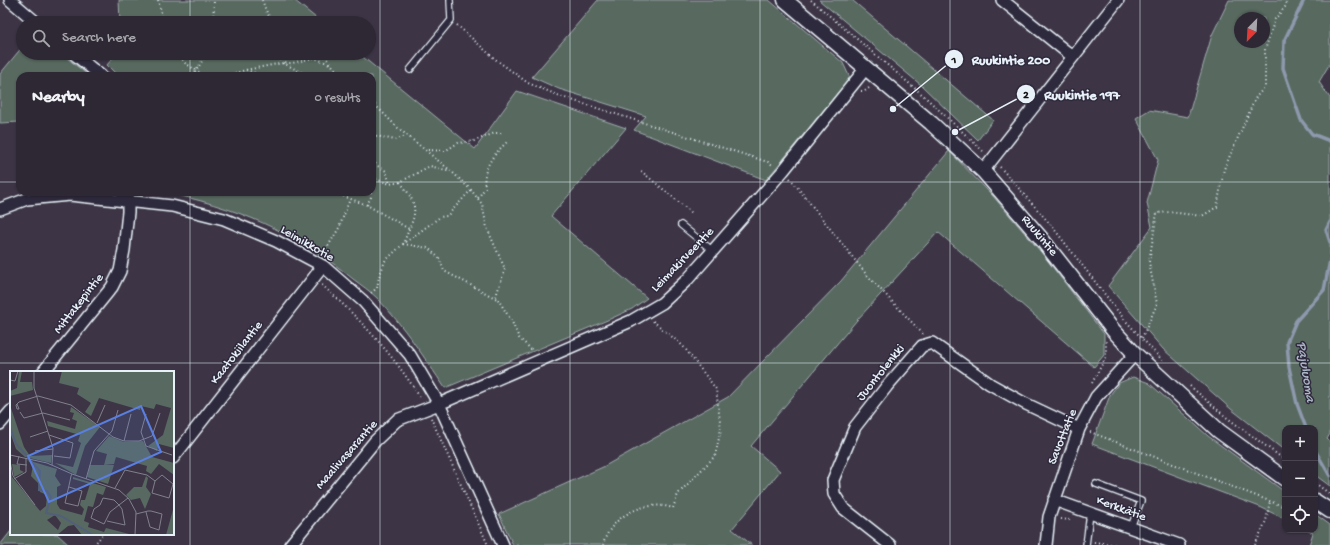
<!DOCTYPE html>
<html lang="en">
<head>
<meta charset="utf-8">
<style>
  body { margin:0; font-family:"Gochi Hand",sans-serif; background:#36303c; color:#f1f3f6 }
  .controls { position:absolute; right:12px; bottom:12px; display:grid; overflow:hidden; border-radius:8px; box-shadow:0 1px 3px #0004 }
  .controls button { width:36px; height:36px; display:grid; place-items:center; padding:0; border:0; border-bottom:1px solid #49444f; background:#2e2834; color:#f1f3f6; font:20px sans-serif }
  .compass { position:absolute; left:1234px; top:12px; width:36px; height:36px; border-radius:50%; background:#2e2834; box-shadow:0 1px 3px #0004; rotate:204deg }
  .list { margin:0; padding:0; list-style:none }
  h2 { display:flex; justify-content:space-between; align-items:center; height:52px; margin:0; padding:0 16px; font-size:17px }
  h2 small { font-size:13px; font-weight:400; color:#a7a6ac }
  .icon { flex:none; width:22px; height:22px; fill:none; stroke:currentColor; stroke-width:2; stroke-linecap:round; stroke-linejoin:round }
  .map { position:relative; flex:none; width:1330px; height:545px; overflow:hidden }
  .search { position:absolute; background:#2e2834; box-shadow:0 1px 3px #0004; left:16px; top:16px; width:360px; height:44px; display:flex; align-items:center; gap:10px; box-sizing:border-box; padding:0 14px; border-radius:22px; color:#a7a6ac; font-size:15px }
  .panel { position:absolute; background:#2e2834; box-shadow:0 1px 3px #0004; left:16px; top:72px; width:360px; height:124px; border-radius:12px }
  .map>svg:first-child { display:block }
  .green { fill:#586961; stroke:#a0adac; fill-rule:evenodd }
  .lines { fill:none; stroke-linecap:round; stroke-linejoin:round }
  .stream { stroke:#8e99ad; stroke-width:3.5 }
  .service-casing { stroke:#e8f1f8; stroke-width:8 }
  .minor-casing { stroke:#e8f1f8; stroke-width:14 }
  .tertiary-casing { stroke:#e8f1f8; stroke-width:17 }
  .path { stroke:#e8f1f8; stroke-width:2; stroke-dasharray:1 3; stroke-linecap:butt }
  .service { stroke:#2f2a3d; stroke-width:5.5 }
  .minor { stroke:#2f2a3d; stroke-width:11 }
  .tertiary { stroke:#2f2a3d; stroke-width:14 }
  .grid { fill:none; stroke:#e8f1f8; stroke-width:1; stroke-opacity:0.55 }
  .labels { text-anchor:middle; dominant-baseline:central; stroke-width:3; stroke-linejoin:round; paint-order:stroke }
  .street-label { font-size:13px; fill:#e8f1f8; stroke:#2f2a3d }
  .water-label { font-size:14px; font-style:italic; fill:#acb7c6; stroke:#2f2a3d }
  .inset-river { fill:none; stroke:#525f7b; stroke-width:2 }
  .inset-road { fill:none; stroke:#81808d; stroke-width:1 }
  .view { fill:#5a7fe2; fill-opacity:0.15; stroke:#5a7fe2; stroke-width:2 }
  .inset-edge { fill:none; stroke:#e8f1f8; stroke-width:2 }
  .leader { fill:none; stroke:#e8f1f8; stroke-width:1.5 }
  .callout-dot { fill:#e8f1f8; stroke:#2f2a3d; stroke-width:1.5 }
  .mark-label { font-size:12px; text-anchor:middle; font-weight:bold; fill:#111 }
  .callout-label { font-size:14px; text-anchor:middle; font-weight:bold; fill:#e8f1f8; stroke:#2f2a3d; stroke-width:3; stroke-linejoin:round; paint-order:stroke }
</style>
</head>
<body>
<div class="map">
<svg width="1330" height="545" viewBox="0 0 1330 545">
  <rect width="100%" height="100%" fill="#3d3546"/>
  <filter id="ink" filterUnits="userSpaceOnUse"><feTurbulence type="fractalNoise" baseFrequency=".025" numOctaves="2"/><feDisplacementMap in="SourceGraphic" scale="8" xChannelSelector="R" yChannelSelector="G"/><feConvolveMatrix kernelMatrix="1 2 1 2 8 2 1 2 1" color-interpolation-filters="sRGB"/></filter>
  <g filter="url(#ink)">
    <!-- green -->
    <path class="green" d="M 119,0 L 294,0 L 322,23 L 120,23 Z
      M 598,0 L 769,0 L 843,63 L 850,78 L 766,180 L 634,130 L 646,116 L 559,89 L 532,77 Z
      M 819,0 L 852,0 L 993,120 L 978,140 L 921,85 Z
      M 1229,0 L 1330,0 L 1330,63 L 1319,82 L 1330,98 L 1330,434 L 1327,439 L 1330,442 L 1330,486 L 1315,475 L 1315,428 L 1285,428 L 1285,451 L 1231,409 L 1163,349 L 1108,286 L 1152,227 L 1147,203 L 1158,160 L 1136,118 L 1149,110 L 1188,117 L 1212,35 ZM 1240,18 L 1264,18 L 1264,42 L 1240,42 Z
      M 23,46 L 23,53 L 61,53 L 89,76 L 20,76 L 20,122 L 0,123 L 0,74 Z
      M 117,53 L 358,53 L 475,149 L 517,91 L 626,128 L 551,216 L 647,298 L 632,309 L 610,319 L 445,388 C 424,357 403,325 377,298 C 370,291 361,285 353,279 C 298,233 232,205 162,192 L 372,192 L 372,76 L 118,76 L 107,65 Z
      M 949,151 L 992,195 L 1041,252 L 1104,334 L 1104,355 L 1094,367 L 938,232 L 857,320 L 751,446 L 780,471 L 732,529 L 752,545 L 513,545 L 499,514 L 603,467 L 728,397 L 841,281 Z
      M 1133,377 L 1149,383 L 1208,436 L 1285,492 L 1285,519 L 1260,507 L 1092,444 L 1110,395 L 1119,383 Z
      M 1315,514 L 1330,525 L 1330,545 L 1309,545 L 1313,533 L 1306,530 L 1315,530 Z
      M 11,531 L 11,534 L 57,534 L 69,545 L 0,545 Z"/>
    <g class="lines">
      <!-- stream -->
      <path class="stream" d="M 1304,0 L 1284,41 L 1283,68 L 1301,120 L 1312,134 L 1330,141
        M 1330,222 L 1326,230 L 1330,242
        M 1306,428 L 1297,404 L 1289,367 L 1287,342 L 1296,321 L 1324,290 L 1330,260
        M 1315,450 L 1330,476"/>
      <!-- service casing -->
      <g class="service-casing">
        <path id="service" d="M 410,70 L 451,20 L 450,0
          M 681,225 L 713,251
          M 1096,484 L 1141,501 L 1131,527
          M 1086,545 L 1090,513"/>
      </g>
      <!-- minor casing -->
      <g class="minor-casing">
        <path id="minor" d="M 10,0 L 37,23
          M 1002,0 L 1073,57
          M 73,53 L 101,76
          M 983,171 L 1118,0
          M 0,209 L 27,199 L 70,195 L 172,206 L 224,219 L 276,241 L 323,266 L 363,301 L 410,355 L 439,404 L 503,545
          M 43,372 L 112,287 L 120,271 L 124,250 L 128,212 L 128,192
          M 0,424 L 11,411
          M 173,458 L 323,266
          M 1054,500 L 1179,545
          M 290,545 L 375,441 L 397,420 L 439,404 L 631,321 L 662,303 L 688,279 L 783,171 L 866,68
          M 890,545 L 843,508 L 834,494 L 833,480 L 855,427 L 887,386 L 922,346 L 932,343 L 990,384 L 1024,403 L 1079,429
          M 1046,545 L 1049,517 L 1079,429 L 1096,397 L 1135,354"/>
      </g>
      <!-- tertiary casing -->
      <g class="tertiary-casing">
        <path id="tertiary" d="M 785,0 L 931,123 L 983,171 L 1040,237 L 1113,330 L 1135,354 L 1219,431 L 1285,479
          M 1315,501 L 1330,511"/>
      </g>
      <!-- path -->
      <path class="path" d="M 158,0 L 164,23
        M 262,0 C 266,10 267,18 278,23
        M 811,0 L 924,96 L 984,152
        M 213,23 L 214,0
        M 457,25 L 495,59 L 528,83 L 565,98 L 768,162 L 774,166
        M 178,53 L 185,63 L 205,76
        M 276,53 L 283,63 L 309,76
        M 322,53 L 341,76
        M 246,70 L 264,76
        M 193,76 L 207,53
        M 227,76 L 245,70 L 283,63 L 292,63 L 314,58 L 330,64
        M 861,91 L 865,91 L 869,88
        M 372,102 L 398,128 L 451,171 L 471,190 L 482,204 L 487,228 L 505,269 L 496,296 L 512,322 L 519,338 L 533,351
        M 372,135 L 395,140 L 408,135
        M 428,150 L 445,151 L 458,143 L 474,141 L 495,133 L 502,133
        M 372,156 L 376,165 L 386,171 L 390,184
        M 1000,167 L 1051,225 L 1124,319 L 1163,361
        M 641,171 L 692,213
        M 372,178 L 390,184 L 400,182 L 430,166 L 450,171
        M 790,178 L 866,274 L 923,334
        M 400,182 C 422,209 415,214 403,244 L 428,248 L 439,258 L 444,271 L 497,299
        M 332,192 L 367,205 L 409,229
        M 478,198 L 485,188 C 482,168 493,155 507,142
        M 367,205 L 371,197 L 371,192
        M 324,253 L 339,228 L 350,199
        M 322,285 C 360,319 394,355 421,399
        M 371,293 L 377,288 L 379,277 L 385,261 L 403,244 L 440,217 L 447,216 L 471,190
        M 1142,338 L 1157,304 L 1149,262 L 1157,213 L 1170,212 L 1202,216 L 1217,207 L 1224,169 L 1256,97 L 1265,87 L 1265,50 L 1275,19 L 1285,7 L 1287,0
        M 1092,383 L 1106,357 L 1106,341
        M 1190,386 L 1226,417 L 1285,460
        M 431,418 L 488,545
        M 1090,432 L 1285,507
        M 1315,483 L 1330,494
        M 1061,519 L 1069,520 L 1070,517
        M 1094,542 L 1118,545
        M 94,545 L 103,534
        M 603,545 C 610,516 645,499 673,508 L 678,494 L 715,456 L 721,429 L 716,389 L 683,346 L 653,321
        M 1255,545 L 1266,521 L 1270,501"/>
      <!-- service -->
      <use href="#service" class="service"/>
      <!-- minor -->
      <use href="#minor" class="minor"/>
      <!-- tertiary -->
      <use href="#tertiary" class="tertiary"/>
    </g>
  </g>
  <!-- grid -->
  <path class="grid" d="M 190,0 L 190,23M 380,0 L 380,545M 570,0 L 570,545M 760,0 L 760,545M 950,0 L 950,545M 1140,0 L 1140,545M 190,53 L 190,76M 0,182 L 20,182M 372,182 L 1330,182M 190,192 L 190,545M 0,363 L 1330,363"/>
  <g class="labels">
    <!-- street labels -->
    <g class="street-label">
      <text transform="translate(1039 236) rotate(50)">Ruukintie</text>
      <text transform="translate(307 244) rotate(30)">Leimikkotie</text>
      <text transform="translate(683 260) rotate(-46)">Leimakirveentie</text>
      <text transform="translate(79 304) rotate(-52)">Mittakepintie</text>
      <text transform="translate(237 353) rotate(-52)">Kaatokiilantie</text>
      <text transform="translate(881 373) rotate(-51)">Juontolenkki</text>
      <text transform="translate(1063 437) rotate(-68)">Savottatie</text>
      <text transform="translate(347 455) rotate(-49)">Maalivasarantie</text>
      <text transform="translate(1121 509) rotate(20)">Kerkkätie</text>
    </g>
    <!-- water labels -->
    <g class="water-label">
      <text transform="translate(1305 372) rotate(81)">Pajuluoma</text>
    </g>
  </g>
  <!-- overview -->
  <g transform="translate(10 371)">
    <rect width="164" height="164" fill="#3d3546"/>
    <path d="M 9,0 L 12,0 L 10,11 L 22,11 L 23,19 L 0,25 L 0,20 L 7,17 ZM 52,0 L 164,0 L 164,77 L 149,73 L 147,80 L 138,75 L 153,64 L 161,37 L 146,33 L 144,38 L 131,35 L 130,39 L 89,27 L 81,45 L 75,41 L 81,32 L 67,23 L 69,17 L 49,12 ZM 0,34 L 14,76 L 20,85 L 42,84 L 41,92 L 15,86 L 6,78 L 0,61 ZM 61,36 L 90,56 L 75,75 L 66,104 L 45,92 L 63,96 L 71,72 L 68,70 L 70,64 L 38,55 L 37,50 L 65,58 L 67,50 L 62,48 L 64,42 L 60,41 ZM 99,65 L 114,71 L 133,70 L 142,86 L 164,92 L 164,104 L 149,93 L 141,103 L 136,100 L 137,95 L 106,86 L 104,93 L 94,94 L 97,83 L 86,80 ZM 17,89 L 47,98 L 45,105 L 51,114 L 47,116 L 47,133 L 50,138 L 72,144 L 74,138 L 70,134 L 71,129 L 75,129 L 80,113 L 63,108 L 63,106 L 96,116 L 93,124 L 87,122 L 83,136 L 78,135 L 74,150 L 79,152 L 78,156 L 94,161 L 96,157 L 123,164 L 72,164 L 64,154 L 58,155 L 47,164 L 0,164 L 0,93 L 2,106 L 35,146 L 30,140 L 36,135 L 37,124 L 30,121 L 28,112 L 21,105 L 23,94 ZM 45,144 L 51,152 L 48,159 L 37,149 ZM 2,93 L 10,94 L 10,99 L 14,101 L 4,106 ZM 80,94 L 104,94 L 98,113 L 77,106 ZM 136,105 L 138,107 L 136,116 L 141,123 L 135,138 L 130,127 L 121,129 L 116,124 L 124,116 L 132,116 ZM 164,135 L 164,164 L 156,164 Z" fill="#586961" fill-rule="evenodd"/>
    <path class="inset-river" d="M 0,56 L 6,73 L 18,86M 21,90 L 30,100 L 29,119 L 37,120 L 41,126 L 36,142 L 51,145 L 83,164"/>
    <path class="inset-road" d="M 24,0 L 24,17 L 43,77 L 42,94M 0,9 L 5,10 L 8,0M 9,31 L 28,25 L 61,34 L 103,66 L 114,70 L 129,70 L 142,65 L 150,42M 7,33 L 9,38 L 7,38 L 6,34 L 9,31M 10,41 L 14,47 L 33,42 L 60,49M 136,43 L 131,61 L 136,75 L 162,84M 87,52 L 95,34M 39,64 L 63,72 L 60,87 L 44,85M 20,66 L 38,60M 114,70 L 121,43M 25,80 L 43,78M 0,84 L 37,92 L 62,103 L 109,119 L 119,128 L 126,141 L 125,164M 9,85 L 7,93 L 17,94M 0,90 L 3,105 L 25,134M 4,108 L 16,101 L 16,87M 76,108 L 84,80 L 102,60 L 108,39M 59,116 L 72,120 L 68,135 L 55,132 L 60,110 L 61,105 L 62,103M 105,117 L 115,99 L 137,104 L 145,110 L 152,104 L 163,113 L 159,127 L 142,122 L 145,110M 126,143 L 138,140 L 141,140 L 152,143 L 149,159 L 140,156 L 136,141M 97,150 L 115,154 L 112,138 L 109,134 L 104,129 L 93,127 L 90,134 L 84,138 L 81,147 L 94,153 L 100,141 L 118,127"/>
    <path class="view" d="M 131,35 L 151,81 L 39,131 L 18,85 Z"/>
    <rect width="164" height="164" class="inset-edge"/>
  </g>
  <!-- callouts -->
  <path class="leader" d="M893 109L954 59M955 132L1026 94"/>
  <g class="callout-dot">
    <circle cx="893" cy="109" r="4"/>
    <circle cx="955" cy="132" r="4"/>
    <circle cx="954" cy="59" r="10"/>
    <circle cx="1026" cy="94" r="10"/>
  </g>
  <g class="mark-label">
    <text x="954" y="63">1</text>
    <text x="1026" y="98">2</text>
  </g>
  <g class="callout-label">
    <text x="1011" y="64">Ruukintie 200</text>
    <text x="1082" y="99">Ruukintie 197</text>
  </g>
</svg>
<div class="controls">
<button>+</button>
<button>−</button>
<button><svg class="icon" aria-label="locate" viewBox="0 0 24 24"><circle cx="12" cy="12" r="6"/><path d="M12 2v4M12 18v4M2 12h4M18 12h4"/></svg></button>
</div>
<svg class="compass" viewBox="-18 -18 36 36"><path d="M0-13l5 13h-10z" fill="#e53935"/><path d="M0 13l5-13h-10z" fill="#a7a6ac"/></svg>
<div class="search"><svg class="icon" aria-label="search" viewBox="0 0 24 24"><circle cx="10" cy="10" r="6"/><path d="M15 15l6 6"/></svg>Search here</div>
<section class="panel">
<h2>Nearby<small>0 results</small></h2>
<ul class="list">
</ul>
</section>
</div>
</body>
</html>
